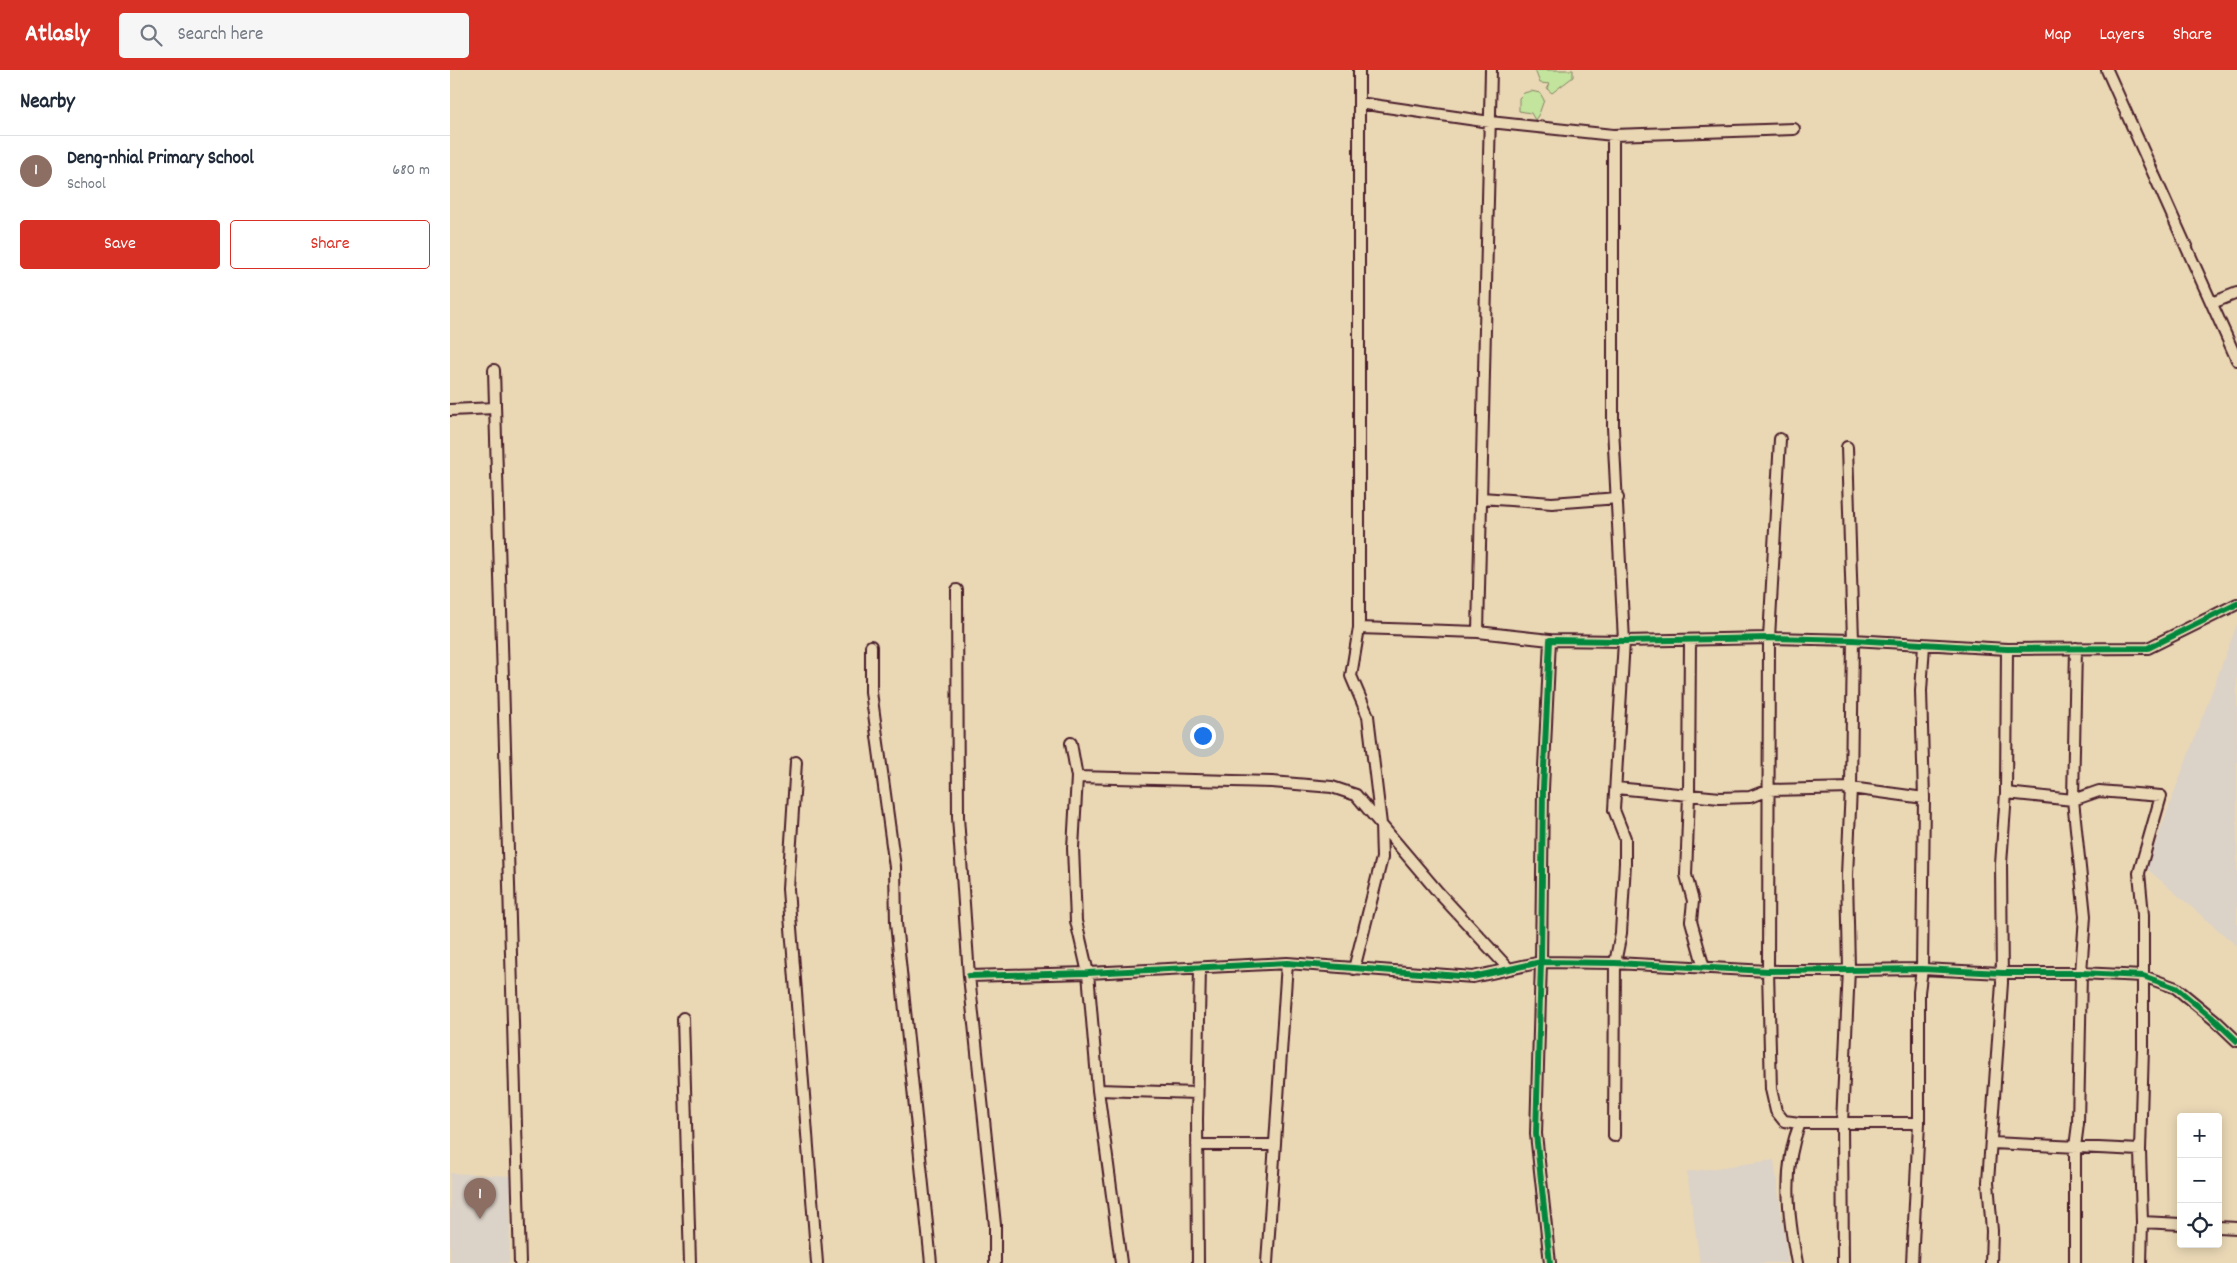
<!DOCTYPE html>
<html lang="en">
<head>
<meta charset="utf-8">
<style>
  body { margin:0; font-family:Dekko,sans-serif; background:#f6f6f7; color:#1f2937 }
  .controls { position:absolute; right:15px; bottom:15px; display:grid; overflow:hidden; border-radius:5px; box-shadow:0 2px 12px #0003 }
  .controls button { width:45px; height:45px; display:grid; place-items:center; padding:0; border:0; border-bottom:1px solid #e0e1e3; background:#fff; color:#1f2937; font:25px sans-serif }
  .you { position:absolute; left:752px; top:665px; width:18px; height:18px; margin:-12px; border:4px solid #fff; border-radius:50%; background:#1a73e8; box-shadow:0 0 0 8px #1a73e833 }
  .badge { display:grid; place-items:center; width:32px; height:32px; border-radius:50%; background:#d93025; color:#fff; font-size:16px; font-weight:700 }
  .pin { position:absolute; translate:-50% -41px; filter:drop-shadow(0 1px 2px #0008) }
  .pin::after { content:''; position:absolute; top:26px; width:18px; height:15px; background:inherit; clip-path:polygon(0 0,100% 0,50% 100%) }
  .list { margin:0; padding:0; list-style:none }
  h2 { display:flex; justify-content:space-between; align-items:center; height:65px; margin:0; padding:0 20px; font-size:21px }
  h2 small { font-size:16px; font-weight:400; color:#747a83 }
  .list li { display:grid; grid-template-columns:32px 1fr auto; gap:15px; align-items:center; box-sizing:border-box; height:70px; padding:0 20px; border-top:1px solid #e0e1e3 }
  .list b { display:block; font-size:19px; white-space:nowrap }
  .list p { margin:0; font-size:16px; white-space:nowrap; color:#747a83 }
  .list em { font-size:16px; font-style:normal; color:#747a83 }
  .actions { display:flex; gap:10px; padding:15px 20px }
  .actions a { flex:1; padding:11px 0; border:1px solid #d93025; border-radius:5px; text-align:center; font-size:18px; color:#d93025 }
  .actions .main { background:#d93025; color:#fff }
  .icon { flex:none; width:28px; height:28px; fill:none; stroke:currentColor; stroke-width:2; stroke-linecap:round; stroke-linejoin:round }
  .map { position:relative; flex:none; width:1787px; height:1193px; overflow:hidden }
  header { display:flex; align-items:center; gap:30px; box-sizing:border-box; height:70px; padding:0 25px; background:#d93025; color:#fff }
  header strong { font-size:24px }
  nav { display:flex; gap:28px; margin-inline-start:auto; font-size:18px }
  .search { width:350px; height:45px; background:#f6f6f7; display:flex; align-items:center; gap:12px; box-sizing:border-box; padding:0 18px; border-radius:5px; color:#747a83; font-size:19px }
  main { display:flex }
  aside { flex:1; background:#fff }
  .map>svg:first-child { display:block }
  .built { fill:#dbd2c8 }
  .green { fill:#c2e49d; stroke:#868264 }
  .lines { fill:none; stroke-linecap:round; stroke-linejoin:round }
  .minor-casing { stroke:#4a1f2b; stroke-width:14 }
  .minor { stroke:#ead8b5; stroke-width:10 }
  .cycleway-casing { stroke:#ead8b5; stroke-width:9 }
  .cycleway { stroke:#00873e; stroke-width:6 }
</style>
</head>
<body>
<header>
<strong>Atlasly</strong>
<div class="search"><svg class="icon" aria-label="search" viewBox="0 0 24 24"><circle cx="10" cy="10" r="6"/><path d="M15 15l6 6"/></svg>Search here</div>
<nav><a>Map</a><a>Layers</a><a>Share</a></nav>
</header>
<main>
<aside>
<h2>Nearby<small></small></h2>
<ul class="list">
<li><span class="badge" style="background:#8d6e63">1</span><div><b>Deng-nhial Primary School</b><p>School</p></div><em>680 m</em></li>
</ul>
<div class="actions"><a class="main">Save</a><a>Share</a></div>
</aside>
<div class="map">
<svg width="1787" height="1193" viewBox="0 0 1787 1193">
  <rect width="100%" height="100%" fill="#ead8b5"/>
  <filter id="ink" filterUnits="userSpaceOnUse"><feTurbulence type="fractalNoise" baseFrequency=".02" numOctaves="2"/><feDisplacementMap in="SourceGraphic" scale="10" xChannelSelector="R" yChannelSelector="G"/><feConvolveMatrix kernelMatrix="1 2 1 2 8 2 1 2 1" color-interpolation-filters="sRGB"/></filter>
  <g filter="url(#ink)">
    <!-- built -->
    <path class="built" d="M 1787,554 L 1787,876 L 1696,798 Z
      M 1324,1090 L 1338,1193 L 1250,1193 L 1237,1102 Z
      M 0,1103 L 61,1106 L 59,1193 L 0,1193 Z"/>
    <!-- green -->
    <path class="green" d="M 1085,0 L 1123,0 L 1123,7 L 1102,23 L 1097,19 L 1100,14 L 1090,13 Z
      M 1081,21 L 1090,23 L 1094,30 L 1089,44 L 1085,50 L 1081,43 L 1069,41 L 1069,28 L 1074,23 Z"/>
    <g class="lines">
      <!-- minor casing -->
      <g class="minor-casing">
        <path id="minor" d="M 1657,0 L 1787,290
          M 909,33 L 1040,52 L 1163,65 L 1344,59
          M 1163,65 L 1163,357 L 1174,571 L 1164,740 L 1175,768 L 1175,793 L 1171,863 L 1165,893 L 1164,1066
          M 1762,233 L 1787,223
          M 44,300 L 70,1193
          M 0,340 L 45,338
          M 1330,369 L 1319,568 L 1318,901 L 1321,1019 L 1326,1041 L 1334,1051 L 1350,1053 L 1469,1053 L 1462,1193
          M 1031,428 L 1102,433 L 1168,428
          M 507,520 L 508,747 L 519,906 L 545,1155 L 545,1193
          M 909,558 L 1028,562 L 1100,570
          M 1028,562 L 1041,0
          M 1240,570 L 1239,725 L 1236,805 L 1243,831 L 1241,851 L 1254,898
          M 421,576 L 421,622 L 445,797 L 446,853 L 481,1193
          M 1626,578 L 1623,730 L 1649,721 L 1711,726 L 1689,803 L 1693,845 L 1693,978 L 1690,1080 L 1692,1152 L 1691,1193
          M 1557,579 L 1556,723 L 1623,730 L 1635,846 L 1631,903 L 1628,1054 L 1625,1077 L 1625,1193
          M 621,673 L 627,707 L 623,778 L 626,851 L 638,903 L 648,1020 L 671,1193
          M 346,692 L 338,819 L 367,1193
          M 627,707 L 822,712 L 882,717 L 906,725 L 988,822 L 1059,899
          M 1166,718 L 1270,728 L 1300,727 L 1318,720 L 1401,718 L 1474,728
          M 904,899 L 932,788 L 931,754 L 918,646 L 901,606 L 909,558 L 909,0
          M 519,906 L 638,903 L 837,893 L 1023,907 L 1091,892 L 1093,719 L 1100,570 L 1174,571 L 1319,568 L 1403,570 L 1557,579 L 1698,578 L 1787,534
          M 233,948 L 240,1193
          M 648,1020 L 747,1023
          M 1469,1053 L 1469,922 L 1472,899 L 1474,728 L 1471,621 L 1474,575
          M 1542,1073 L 1690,1080
          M 747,1075 L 825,1075
          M 1692,1152 L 1731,1154
          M 1768,1157 L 1787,1158
          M 748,1193 L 747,1049 L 750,898
          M 817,1193 L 837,893
          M 1100,1193 L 1086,1064 L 1091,892 L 1165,893 L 1318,901 L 1472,899 L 1552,903 L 1631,903 L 1693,906 L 1726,918 L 1766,951 L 1787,971
          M 1347,1193 C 1338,1146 1332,1098 1350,1053
          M 1393,1193 L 1392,1053 L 1399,899 L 1397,805 L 1401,718 L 1403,570 L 1397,377
          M 1541,1193 L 1542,1161 L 1538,1112 L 1552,913 L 1551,794 L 1556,723"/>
      </g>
      <!-- minor -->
      <use href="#minor" class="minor"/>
      <!-- cycleway casing -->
      <g class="cycleway-casing">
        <path id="cycleway" d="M 519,906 L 638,903 L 837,893 L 1023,907 L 1091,892 L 1093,719 L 1100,570 L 1174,571 L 1319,568 L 1403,570 L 1557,579 L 1698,578 L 1787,534
          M 1100,1193 L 1086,1064 L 1091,892 L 1165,893 L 1318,901 L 1472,899 L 1552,903 L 1631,903 L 1693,906 L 1726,918 L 1766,951 L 1787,971"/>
      </g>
      <!-- cycleway -->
      <use href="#cycleway" class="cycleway"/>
    </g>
  </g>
</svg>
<div class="controls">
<button>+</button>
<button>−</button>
<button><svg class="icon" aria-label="locate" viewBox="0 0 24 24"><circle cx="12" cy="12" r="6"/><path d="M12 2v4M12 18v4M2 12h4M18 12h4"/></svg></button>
</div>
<div class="you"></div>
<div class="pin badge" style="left:30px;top:1149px;background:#8d6e63">1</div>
</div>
</main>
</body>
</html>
